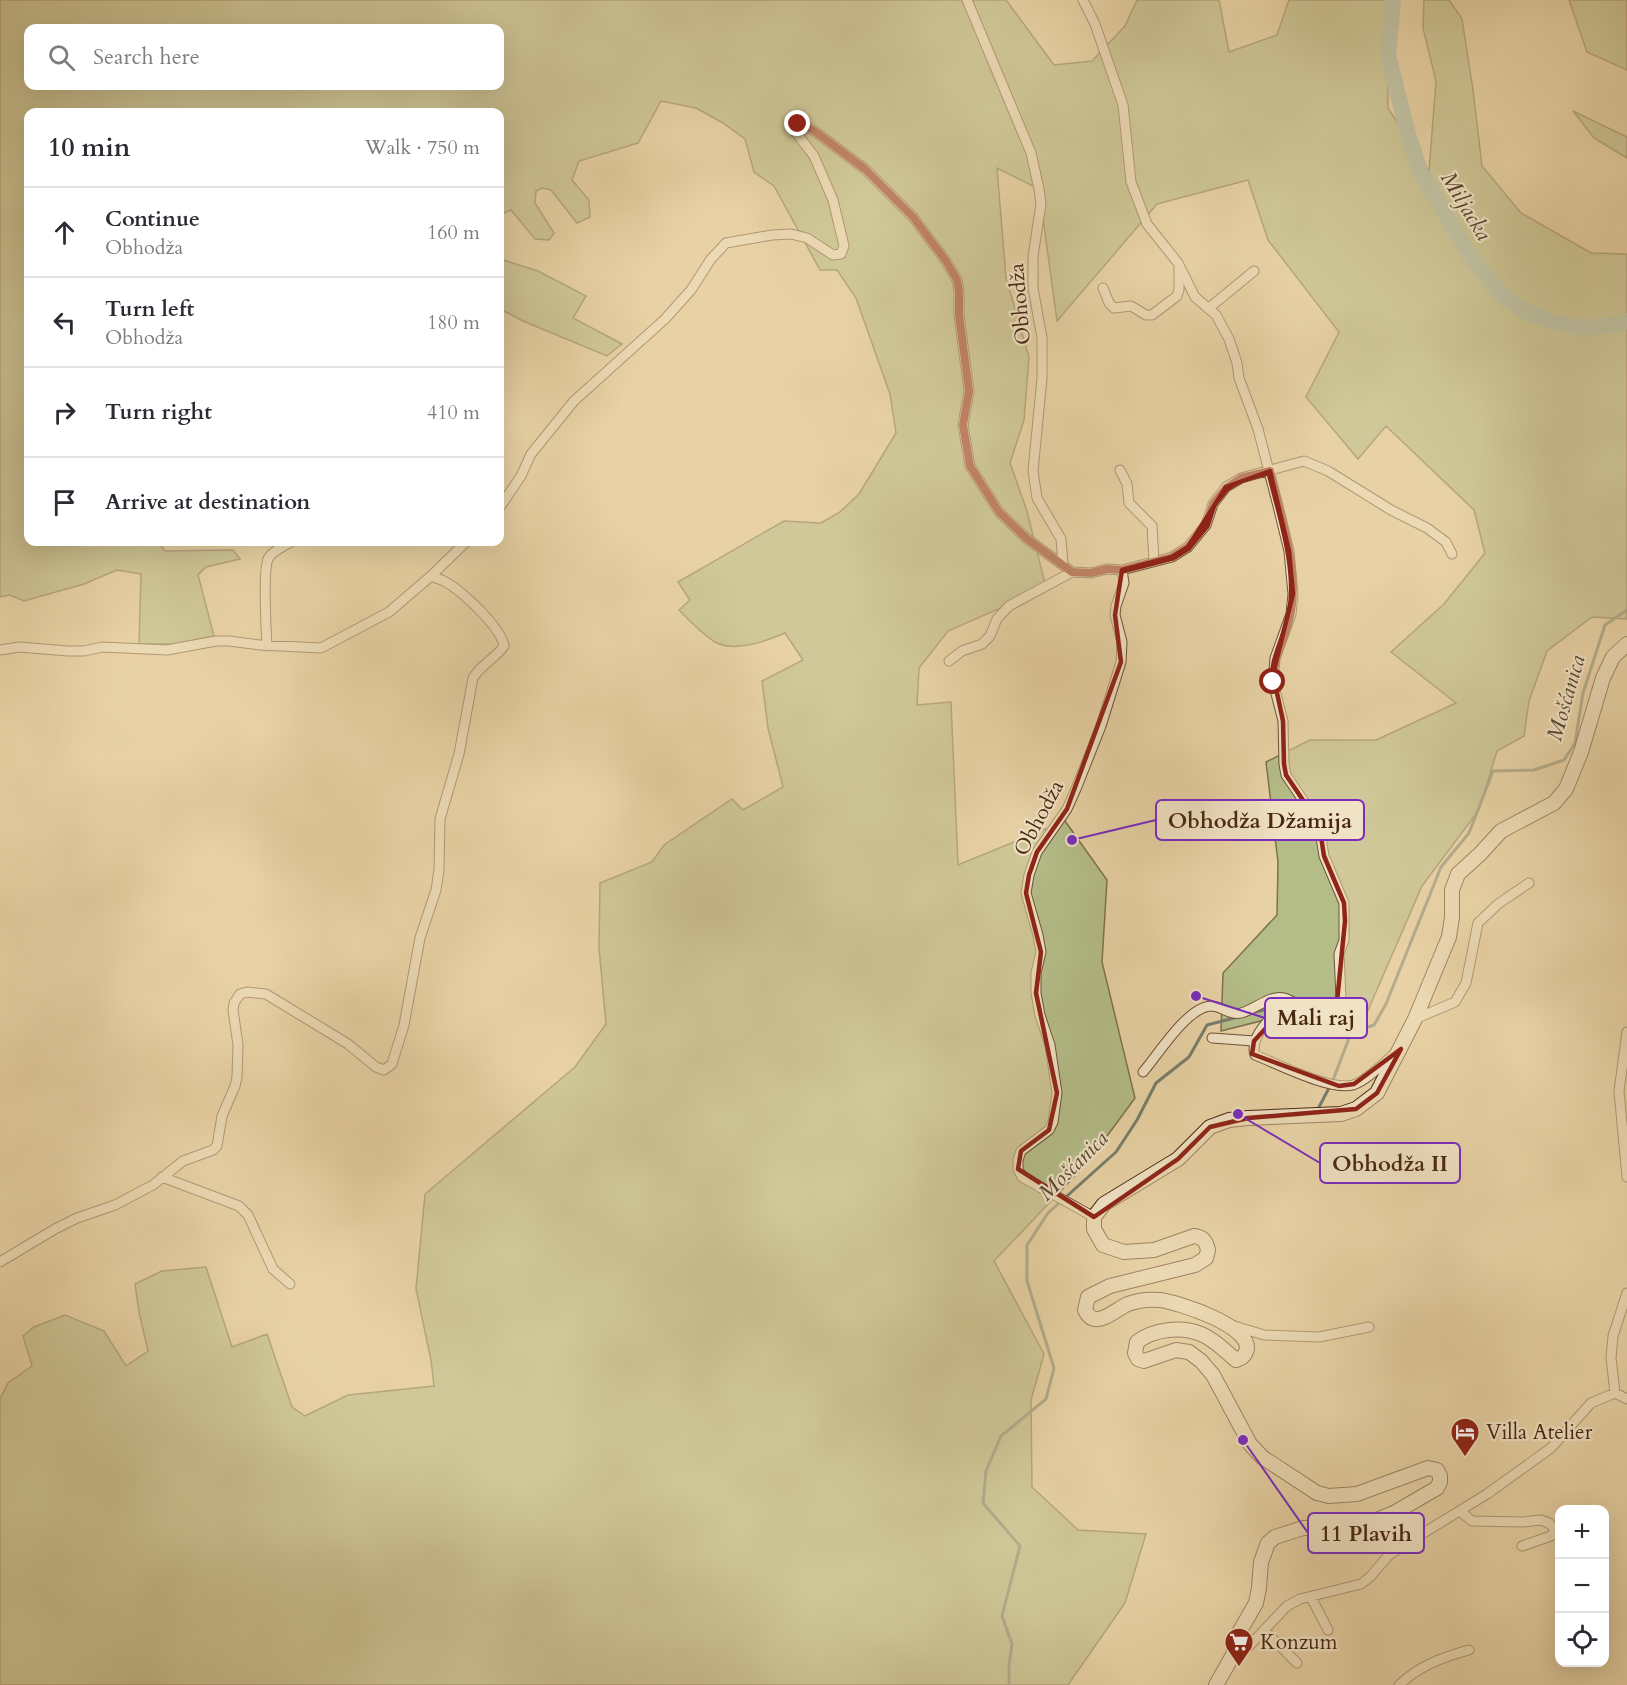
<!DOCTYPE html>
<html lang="en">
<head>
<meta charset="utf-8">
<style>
  body { margin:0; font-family:Cardo,serif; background:#f2f2f3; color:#2b2b33 }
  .controls { position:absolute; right:18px; bottom:18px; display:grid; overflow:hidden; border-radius:12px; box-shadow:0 6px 24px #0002 }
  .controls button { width:54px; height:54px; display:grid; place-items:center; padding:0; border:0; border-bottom:2px solid #e1e1e2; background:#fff; color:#2b2b33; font:30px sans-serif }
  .stop { position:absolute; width:18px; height:18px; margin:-14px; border:4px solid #8f2418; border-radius:50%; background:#fff }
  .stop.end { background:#8f2418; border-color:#fff; box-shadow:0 2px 6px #0008 }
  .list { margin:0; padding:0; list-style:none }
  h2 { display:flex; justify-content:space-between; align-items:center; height:78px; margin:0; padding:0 24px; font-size:26px }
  h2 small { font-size:20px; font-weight:400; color:#7c7c81 }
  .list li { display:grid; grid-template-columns:39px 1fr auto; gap:18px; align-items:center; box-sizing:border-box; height:90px; padding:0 24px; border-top:2px solid #e1e1e2 }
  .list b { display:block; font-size:22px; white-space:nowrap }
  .list p { margin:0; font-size:20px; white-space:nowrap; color:#7c7c81 }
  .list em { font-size:20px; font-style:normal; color:#7c7c81 }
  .icon { flex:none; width:33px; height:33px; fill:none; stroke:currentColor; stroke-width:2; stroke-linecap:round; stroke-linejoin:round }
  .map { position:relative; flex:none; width:1627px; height:1685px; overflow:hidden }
  .search { position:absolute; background:#fff; box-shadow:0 6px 24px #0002; left:24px; top:24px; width:480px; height:66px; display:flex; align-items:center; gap:15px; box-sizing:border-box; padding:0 21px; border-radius:12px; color:#7c7c81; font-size:22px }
  .panel { position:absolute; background:#fff; box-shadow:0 6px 24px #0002; left:24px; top:108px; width:480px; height:438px; border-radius:12px }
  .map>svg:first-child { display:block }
  .green { fill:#b4bd88; stroke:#7e724d; stroke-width:1.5; fill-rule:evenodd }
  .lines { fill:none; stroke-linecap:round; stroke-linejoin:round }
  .stream { stroke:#777e6c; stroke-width:3 }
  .river { stroke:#97b8a8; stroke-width:16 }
  .street-casing { stroke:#705237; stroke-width:11 }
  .secondary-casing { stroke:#482812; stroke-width:16 }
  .street { stroke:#f0e2c4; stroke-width:9 }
  .secondary { stroke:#f0e2c4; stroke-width:14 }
  .route { stroke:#8f2418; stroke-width:8 }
  .marked { fill:none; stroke:#8f2418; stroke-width:4.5; stroke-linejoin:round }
  .labels { text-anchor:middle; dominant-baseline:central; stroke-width:4.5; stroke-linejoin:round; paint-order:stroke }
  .street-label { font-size:21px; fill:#482812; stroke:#f0e2c4 }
  .poi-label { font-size:21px; fill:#482812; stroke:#f0e2c4; text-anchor:start }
  .water-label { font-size:22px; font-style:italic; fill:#584530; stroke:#f0e2c4 }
  .leader { fill:none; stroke:#7b2cbf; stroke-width:2 }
  .callout-dot { fill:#7b2cbf; stroke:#f0e2c4; stroke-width:2 }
  .callout { fill:#f0e2c4; stroke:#7b2cbf; stroke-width:2 }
  .callout-label { font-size:22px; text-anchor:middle; font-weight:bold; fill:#482812 }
</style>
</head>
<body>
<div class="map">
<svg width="1627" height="1685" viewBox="0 0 1627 1685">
  <rect width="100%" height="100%" fill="#e8d2a5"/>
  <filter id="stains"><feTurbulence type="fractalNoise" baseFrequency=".00333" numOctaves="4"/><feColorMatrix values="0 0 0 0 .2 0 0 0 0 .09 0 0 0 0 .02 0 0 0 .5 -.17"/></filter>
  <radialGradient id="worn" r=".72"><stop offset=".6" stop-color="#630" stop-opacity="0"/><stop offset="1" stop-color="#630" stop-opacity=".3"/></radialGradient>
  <!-- green -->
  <path class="green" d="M 0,0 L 1006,0 L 1054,65 L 1092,61 L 1125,26 L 1137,0 L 1219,0 L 1229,52 L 1277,35 L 1289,0 L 1387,0 L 1388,108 L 1429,171 L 1436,81 L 1423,28 L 1424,0 L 1449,0 L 1462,19 L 1473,90 L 1482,166 L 1521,213 L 1591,253 L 1627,254 L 1627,619 L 1592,617 L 1547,651 L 1529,701 L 1524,736 L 1497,751 L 1479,810 L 1422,886 L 1366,1015 L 1308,1009 L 1221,1031 L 1223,973 L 1277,915 L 1278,862 L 1266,762 L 1310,740 L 1376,740 L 1456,703 L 1391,652 L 1444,604 L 1485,553 L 1474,510 L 1386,426 L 1358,459 L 1306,397 L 1339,332 L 1268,240 L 1248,180 L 1157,204 L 1057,321 L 1039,189 L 997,168 L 1006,278 L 1029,357 L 1024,420 L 1010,463 L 1027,511 L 1046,588 L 948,631 L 919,668 L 917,705 L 951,702 L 958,865 L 1065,821 L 1107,880 L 1102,962 L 1135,1098 L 1088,1162 L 994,1261 L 1044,1354 L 1031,1400 L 1032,1487 L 1078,1530 L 1146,1534 L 1125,1603 L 1068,1685 L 0,1685 L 0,1399 L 8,1383 L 32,1366 L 23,1336 L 34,1327 L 65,1315 L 104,1331 L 126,1366 L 148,1351 L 139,1312 L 135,1284 L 162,1271 L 206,1267 L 232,1347 L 267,1334 L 292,1407 L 305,1416 L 348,1395 L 434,1386 L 431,1360 L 416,1289 L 425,1194 L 575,1067 L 606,1024 L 599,948 L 600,883 L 652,862 L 664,845 L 732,799 L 743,810 L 783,787 L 768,728 L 762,681 L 803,660 L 785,633 C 766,641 735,653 715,642 C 702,634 690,621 679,610 L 690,600 L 678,582 L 784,521 L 821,523 L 840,512 L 859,494 L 896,433 L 890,394 L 856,298 L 837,270 L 820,270 L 774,186 L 754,172 L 745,139 L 723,123 L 696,108 L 661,101 L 638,143 L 579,161 L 572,180 L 589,200 L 590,217 L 577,223 L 551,190 L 542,188 L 536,191 L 535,203 L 554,233 L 549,240 L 535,239 L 511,210 L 500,215 L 500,112 L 28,112 L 28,542 L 158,542 L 165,551 L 233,550 L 240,559 L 206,567 L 198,575 L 214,636 L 174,644 L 139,644 L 141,574 L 117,570 L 84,584 L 24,601 L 10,595 L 0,597 ZM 28,28 L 500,28 L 500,86 L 28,86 Z
    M 1569,0 L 1627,0 L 1627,70 L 1587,52 Z
    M 1573,111 L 1627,137 L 1627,158 L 1594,138 Z
    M 500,259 L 538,271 L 586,296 L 573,318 L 622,344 L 607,356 L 523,321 L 500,309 Z"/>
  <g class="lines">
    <!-- stream -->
    <path class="stream" d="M 1289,1005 L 1329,1028 L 1351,1033 L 1374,1025 L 1386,1004 L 1441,867 L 1469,833 L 1493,771 L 1534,770 L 1564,760 L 1575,743 L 1583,693 L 1605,625 L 1627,610
      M 1250,1013 L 1279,1007
      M 1333,1080 L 1351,1033
      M 1318,1109 L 1329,1088
      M 1009,1685 L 1009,1665 L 1012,1644 L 1002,1616 L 1020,1546 L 983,1503 L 986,1471 L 1001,1436 L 1046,1399 L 1054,1368 L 1027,1281 L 1027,1245 L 1048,1213 L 1116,1152 L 1137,1120 L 1156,1083 L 1189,1057 L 1207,1025 L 1238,1017"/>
    <!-- river -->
    <path class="river" d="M 1393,0 L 1388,55 L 1408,134 L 1420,171 L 1469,255 L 1502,295 L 1524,311 L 1552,322 L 1581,328 L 1616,325 L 1627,321"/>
    <!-- street casing -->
    <g class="street-casing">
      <path id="street" d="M 967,0 L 1031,153 L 1039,189 L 1041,204 L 1033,256 L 1033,288 L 1042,338 L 1042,378 L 1033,471 L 1037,498 L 1061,539 L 1063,565
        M 1083,0 L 1095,24 L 1123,105 L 1131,182 L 1147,224 L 1178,263 L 1195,297 L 1216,315 L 1229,339 L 1237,363 L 1239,378 L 1258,429 L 1277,502 L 1289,551 L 1293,594 L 1291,614 L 1275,658 L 1273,682 L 1283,721 L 1284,764 L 1286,775 L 1319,824 L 1324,856 L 1344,903 L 1344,940 L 1339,954 L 1341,998 L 1336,1012 C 1317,1018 1301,1004 1284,998 C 1271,994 1254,1010 1241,1013 C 1230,1016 1222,1006 1211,1006 C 1187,1007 1158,1055 1143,1072
        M 1103,288 L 1109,303 L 1114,308 L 1131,306 L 1146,315 L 1152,315 L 1177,296 L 1179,290 L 1179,268
        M 1209,308 L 1254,271
        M 1120,470 L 1127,484 L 1129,503 L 1152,526 L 1154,561
        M 500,507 L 521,476 L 531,454 L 574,401 L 665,319 L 691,290 L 711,259 L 726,243 L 772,235 L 791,234 L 807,238 L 833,255 L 841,254 L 844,246 L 833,200 L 814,156 L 794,130 L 794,126 L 799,124 L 813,130 L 865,169 L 913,217 L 946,261 L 957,280 L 959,291 L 959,315 L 969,391 L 963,425 L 970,466 L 999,512 L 1026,538 L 1072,572 L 1091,573 L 1107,569 L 1122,570 L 1172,557 L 1188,547 L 1206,525 L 1213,504 L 1226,487 L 1241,478 L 1304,461 L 1328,471 L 1391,510 L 1427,528 L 1446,542 L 1452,554
        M 267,646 C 266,630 263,571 268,559 C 272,551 284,546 291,542
        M 0,650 L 19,647 L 68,651 L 84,651 L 102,647 L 167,650 L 216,641 L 229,641 L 260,645 L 321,648 L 389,612 L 431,576 L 466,542
        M 949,661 L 962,651 L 982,644 L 990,636 L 997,619 L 1009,606 L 1072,572
        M 1290,1002 C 1275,1013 1249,1035 1255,1055 C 1278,1064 1330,1091 1353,1085 C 1366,1081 1384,1063 1394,1054
        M 1415,1019 L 1455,1002 L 1466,983 L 1478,923 L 1498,904 L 1529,883
        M 1627,1032 L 1619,1091 L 1627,1177
        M 1212,1038 L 1254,1041
        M 162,1177 L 239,1206 L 248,1215 L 273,1269 L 290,1284
        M 1094,1217 L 1022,1177 L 1018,1169 L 1018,1160 L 1021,1151 L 1049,1130 L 1053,1122 L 1057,1093 L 1050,1045 L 1040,1015 L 1036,993 L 1036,973 L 1041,952 L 1038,935 L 1026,893 L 1029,875 L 1037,852 L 1067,809 L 1076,789 L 1101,726 L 1121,662 L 1122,642 L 1115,615 L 1116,606 L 1124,583 L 1122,570
        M 0,1262 L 55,1229 L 77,1218 L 115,1205 L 153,1185 L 183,1161 L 213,1150 L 217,1146 L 222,1116 L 235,1086 L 237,1077 L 238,1045 L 233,1010 L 234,1003 L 240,994 L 247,992 L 266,994 L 348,1044 L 376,1067 L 384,1070 L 392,1064 L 404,1025 L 420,938 L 436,890 L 439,870 L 440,819 L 459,754 L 473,678 C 481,664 495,659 504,646 C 501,627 461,590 444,581 C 440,579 435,578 431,576
        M 1231,1325 L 1264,1335 L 1319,1337 L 1369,1327
        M 1615,1393 L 1627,1399
        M 1460,1511 L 1472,1521 L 1523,1522 L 1541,1520 L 1549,1523 L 1555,1530 L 1551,1536 L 1522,1546
        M 1311,1597 L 1328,1630
        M 1264,1630 L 1297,1663
        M 1233,1655 L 1249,1646 L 1287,1606 L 1300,1599 L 1361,1584 L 1370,1577 L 1388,1556 L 1404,1545 L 1487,1494 L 1551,1448 L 1591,1403 L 1615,1393 L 1611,1358 L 1613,1336 L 1627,1293
        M 1399,1685 C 1419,1666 1443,1657 1469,1650"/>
    </g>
    <!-- secondary casing -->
    <g class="secondary-casing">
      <path id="secondary" d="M 1216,1685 L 1233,1655 L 1236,1638 L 1256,1603 L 1259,1588 L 1261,1562 L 1268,1543 L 1275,1537 L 1303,1528 L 1362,1526 L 1394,1513 L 1437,1488 L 1440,1482 L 1440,1476 L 1437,1470 L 1428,1468 L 1357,1494 L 1329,1496 L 1317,1493 L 1262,1457 L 1250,1444 L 1213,1375 L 1201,1361 L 1189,1352 L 1176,1350 L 1144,1361 L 1138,1359 L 1135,1353 L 1137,1342 C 1154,1329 1181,1326 1201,1334 C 1214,1339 1225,1351 1236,1360 C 1241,1358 1244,1357 1246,1352 C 1256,1327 1177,1302 1160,1300 C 1149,1299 1138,1300 1128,1304 C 1114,1310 1095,1331 1085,1310 L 1088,1297 L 1110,1286 L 1195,1265 L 1206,1258 L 1208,1250 C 1206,1241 1203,1237 1194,1236 L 1154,1250 L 1124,1252 L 1103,1245 L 1094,1229 L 1094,1217 L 1104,1204 L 1178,1159 L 1210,1127 L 1229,1120 L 1248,1118 L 1341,1114 L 1356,1109 L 1377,1093 L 1415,1019 L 1449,937 L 1452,917 L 1452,890 L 1458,874 L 1480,854 L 1501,831 L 1554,803 L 1566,789 L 1581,752 L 1603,678 L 1613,657 L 1627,644"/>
    </g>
    <!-- street -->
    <use href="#street" class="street"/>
    <!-- secondary -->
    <use href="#secondary" class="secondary"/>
  </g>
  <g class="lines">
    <!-- route -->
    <path class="route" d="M 798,124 L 813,130 L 865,169 L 913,217 L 946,261 L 957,280 L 959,291 L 959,315 L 969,391 L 963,425 L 970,466 L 999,512 L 1026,538 L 1072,572 L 1091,573 L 1107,569 L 1122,570 L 1172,557 L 1188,547 L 1206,525 L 1213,504 L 1226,488 L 1241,478 L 1270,471 C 1280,513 1299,568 1291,611 C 1287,636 1273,656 1273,682"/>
  </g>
  <!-- marked area -->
  <path d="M0 0H1627V1685H0ZM 1270,471 L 1289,551 L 1293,594 L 1273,674 L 1283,721 L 1284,764 L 1286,775 L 1319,824 L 1324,856 L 1344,903 L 1345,921 L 1336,1012 L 1328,1015 L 1290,1002 L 1254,1041 L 1252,1054 L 1339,1086 L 1354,1084 L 1401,1049 L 1377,1093 L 1356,1109 L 1248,1118 L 1210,1127 L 1178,1159 L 1094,1217 L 1018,1169 L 1021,1151 L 1049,1130 L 1057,1093 L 1036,993 L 1041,952 L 1026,893 L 1029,875 L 1037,852 L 1067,809 L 1121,662 L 1115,615 L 1122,570 L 1172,557 L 1188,547 L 1226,487 Z" fill="#e8d2a5" fill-opacity=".55" fill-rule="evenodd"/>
  <path class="marked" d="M 1270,471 L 1289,551 L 1293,594 L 1273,674 L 1283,721 L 1284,764 L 1286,775 L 1319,824 L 1324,856 L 1344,903 L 1345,921 L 1336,1012 L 1328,1015 L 1290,1002 L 1254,1041 L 1252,1054 L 1339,1086 L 1354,1084 L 1401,1049 L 1377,1093 L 1356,1109 L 1248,1118 L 1210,1127 L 1178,1159 L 1094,1217 L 1018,1169 L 1021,1151 L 1049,1130 L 1057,1093 L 1036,993 L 1041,952 L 1026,893 L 1029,875 L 1037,852 L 1067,809 L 1121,662 L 1115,615 L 1122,570 L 1172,557 L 1188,547 L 1226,487 Z"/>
  <!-- icons -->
  <defs>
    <g id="hotel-pin" transform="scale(1.5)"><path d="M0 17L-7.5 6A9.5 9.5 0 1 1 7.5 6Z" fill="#8f2418" stroke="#f0e2c4"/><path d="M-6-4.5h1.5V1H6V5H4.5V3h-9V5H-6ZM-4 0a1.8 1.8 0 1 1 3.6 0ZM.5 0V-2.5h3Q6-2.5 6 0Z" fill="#fff"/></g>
    <g id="supermarket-pin" transform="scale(1.5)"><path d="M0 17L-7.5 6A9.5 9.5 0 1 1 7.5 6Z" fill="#8f2418" stroke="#f0e2c4"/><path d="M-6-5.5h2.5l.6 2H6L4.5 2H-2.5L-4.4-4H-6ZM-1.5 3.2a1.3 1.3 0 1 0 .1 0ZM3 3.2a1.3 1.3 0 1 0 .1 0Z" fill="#fff"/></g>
  </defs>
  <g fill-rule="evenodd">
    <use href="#hotel-pin" x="1465" y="1432"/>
    <use href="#supermarket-pin" x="1239" y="1642"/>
  </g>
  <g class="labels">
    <!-- street labels -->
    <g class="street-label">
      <text transform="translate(1020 304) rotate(-95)">Obhodža</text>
      <text transform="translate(1039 818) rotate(-62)">Obhodža</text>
    </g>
    <!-- poi labels -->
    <g class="poi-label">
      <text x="1486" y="1432">Villa Atelier</text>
      <text x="1260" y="1642">Konzum</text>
    </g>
    <!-- water labels -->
    <g class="water-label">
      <text transform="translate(1466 206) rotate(59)">Miljacka</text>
      <text transform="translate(1566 698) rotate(-74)">Mošćanica</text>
      <text transform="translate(1073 1166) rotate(-45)">Mošćanica</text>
    </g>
  </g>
  <!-- callouts -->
  <path class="leader" d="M1072 840L1156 820M1196 996L1265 1018M1238 1114L1320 1163M1243 1440L1308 1533"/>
  <g class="callout-dot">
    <circle cx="1072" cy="840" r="6"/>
    <circle cx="1196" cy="996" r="6"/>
    <circle cx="1238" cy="1114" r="6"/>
    <circle cx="1243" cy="1440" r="6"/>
  </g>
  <g class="callout">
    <rect x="1156" y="800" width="208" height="40" rx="6"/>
    <rect x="1265" y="998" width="102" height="40" rx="6"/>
    <rect x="1320" y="1143" width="140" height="40" rx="6"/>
    <rect x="1308" y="1513" width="116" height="40" rx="6"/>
  </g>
  <g class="callout-label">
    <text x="1260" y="828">Obhodža Džamija</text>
    <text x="1316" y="1025">Mali raj</text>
    <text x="1390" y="1171">Obhodža II</text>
    <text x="1366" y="1541">11 Plavih</text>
  </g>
  <rect width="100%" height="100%" filter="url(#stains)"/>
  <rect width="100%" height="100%" fill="url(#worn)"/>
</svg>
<div class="controls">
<button>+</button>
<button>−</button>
<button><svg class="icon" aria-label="locate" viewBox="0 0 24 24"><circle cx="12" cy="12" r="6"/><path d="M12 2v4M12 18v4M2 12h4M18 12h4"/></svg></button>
</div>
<div class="stop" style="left:1273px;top:682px"></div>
<div class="stop end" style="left:798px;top:124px"></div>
<div class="search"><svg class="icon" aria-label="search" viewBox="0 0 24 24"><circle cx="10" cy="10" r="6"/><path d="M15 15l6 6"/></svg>Search here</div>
<section class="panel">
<h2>10 min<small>Walk · 750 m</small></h2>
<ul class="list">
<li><svg class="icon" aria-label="ahead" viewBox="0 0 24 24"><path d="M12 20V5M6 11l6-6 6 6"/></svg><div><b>Continue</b><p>Obhodža</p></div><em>160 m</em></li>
<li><svg class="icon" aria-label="left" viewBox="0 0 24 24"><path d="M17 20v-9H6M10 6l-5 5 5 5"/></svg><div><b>Turn left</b><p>Obhodža</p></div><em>180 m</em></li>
<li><svg class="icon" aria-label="right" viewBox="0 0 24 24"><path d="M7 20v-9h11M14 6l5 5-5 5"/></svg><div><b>Turn right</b></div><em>410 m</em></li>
<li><svg class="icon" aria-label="arrive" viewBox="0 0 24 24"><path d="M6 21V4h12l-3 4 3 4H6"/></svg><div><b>Arrive at destination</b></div></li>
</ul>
</section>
</div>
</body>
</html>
